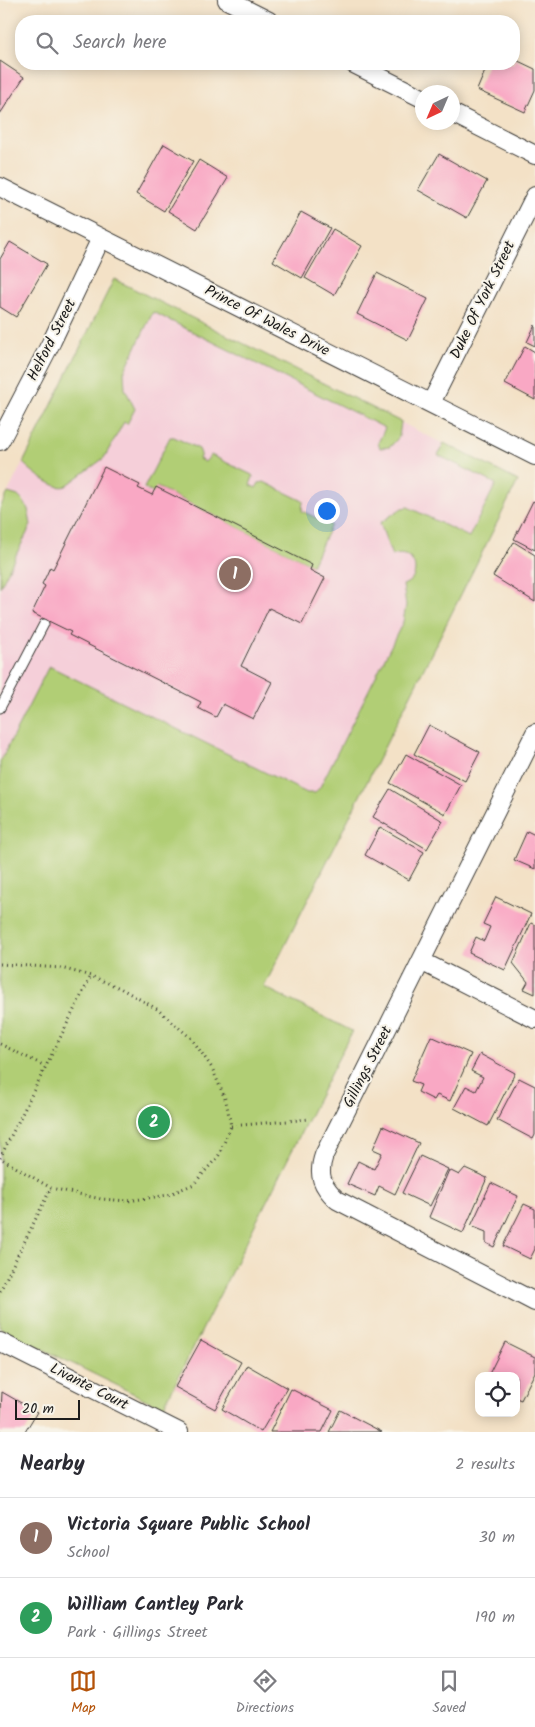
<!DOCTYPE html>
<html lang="en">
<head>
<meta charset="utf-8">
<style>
  body { margin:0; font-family:Kalam,sans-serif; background:#f2f2f3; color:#2b2b33 }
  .controls { position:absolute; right:15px; bottom:15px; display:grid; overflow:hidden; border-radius:10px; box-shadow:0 2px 12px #0003 }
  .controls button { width:45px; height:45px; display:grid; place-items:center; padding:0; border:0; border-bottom:1px solid #e1e1e2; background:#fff; color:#2b2b33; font:25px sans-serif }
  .compass { position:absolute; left:415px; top:85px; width:45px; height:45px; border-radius:50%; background:#fff; box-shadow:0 2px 12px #0003; rotate:224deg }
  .scale { position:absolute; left:15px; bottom:12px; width:65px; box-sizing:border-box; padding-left:5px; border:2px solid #1c1c1c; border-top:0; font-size:14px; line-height:18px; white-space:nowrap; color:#1c1c1c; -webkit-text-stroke:4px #f7f3e8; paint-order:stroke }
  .you { position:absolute; left:326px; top:510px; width:18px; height:18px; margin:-12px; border:4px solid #fff; border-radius:50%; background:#1a73e8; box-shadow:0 0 0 8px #1a73e833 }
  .badge { display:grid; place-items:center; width:32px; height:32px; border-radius:50%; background:#b45309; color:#fff; font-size:16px; font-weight:700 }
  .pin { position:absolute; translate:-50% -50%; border:2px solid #fff; box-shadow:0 1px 5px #0006 }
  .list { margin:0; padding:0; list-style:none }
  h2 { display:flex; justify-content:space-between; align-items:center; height:65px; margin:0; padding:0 20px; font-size:21px }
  h2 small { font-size:16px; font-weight:400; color:#7c7c81 }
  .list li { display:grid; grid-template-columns:32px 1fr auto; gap:15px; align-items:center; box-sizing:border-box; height:80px; padding:0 20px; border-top:1px solid #e1e1e2 }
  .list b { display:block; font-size:19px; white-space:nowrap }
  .list p { margin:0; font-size:16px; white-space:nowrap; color:#7c7c81 }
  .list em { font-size:16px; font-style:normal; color:#7c7c81 }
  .icon { flex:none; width:28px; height:28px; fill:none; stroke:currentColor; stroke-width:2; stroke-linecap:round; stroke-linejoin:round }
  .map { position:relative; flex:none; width:535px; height:1432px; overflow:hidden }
  .search { position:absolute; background:#fff; box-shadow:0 2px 12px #0003; left:15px; right:15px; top:15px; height:55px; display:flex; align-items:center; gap:12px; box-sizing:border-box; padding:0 18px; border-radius:20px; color:#7c7c81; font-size:19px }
  .sheet { height:225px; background:#fff }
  nav { display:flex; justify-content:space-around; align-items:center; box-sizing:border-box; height:70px; border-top:1px solid #e1e1e2; background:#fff; font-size:14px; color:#7c7c81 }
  nav a { display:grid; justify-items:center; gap:2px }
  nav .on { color:#b45309 }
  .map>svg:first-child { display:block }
  .built { fill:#f5cfd9 }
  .green { fill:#b1ce74; stroke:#667548 }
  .building { fill:#f9a8c4 }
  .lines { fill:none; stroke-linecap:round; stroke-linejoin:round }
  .lane-casing { stroke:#3c3a36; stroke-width:11 }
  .street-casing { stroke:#3c3a36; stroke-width:20 }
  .path { stroke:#3c3a36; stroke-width:3; stroke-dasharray:1 4; stroke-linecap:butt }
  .lane { stroke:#fff; stroke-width:9 }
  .street { stroke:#fff; stroke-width:18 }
  .labels { text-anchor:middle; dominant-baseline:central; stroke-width:4; stroke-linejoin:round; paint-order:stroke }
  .street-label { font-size:15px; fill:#1c1c1c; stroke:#f7f3e8 }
</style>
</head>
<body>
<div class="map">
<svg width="535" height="1432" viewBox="0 0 535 1432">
  <rect width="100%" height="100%" fill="#f7f3e8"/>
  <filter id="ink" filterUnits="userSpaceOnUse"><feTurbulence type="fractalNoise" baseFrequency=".02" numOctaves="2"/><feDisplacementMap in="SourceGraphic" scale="10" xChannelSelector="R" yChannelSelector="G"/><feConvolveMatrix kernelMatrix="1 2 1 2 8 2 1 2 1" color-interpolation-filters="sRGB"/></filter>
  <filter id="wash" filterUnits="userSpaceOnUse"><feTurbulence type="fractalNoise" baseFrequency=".0096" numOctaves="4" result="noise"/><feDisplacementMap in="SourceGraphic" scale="20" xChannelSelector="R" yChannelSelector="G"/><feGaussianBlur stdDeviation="1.12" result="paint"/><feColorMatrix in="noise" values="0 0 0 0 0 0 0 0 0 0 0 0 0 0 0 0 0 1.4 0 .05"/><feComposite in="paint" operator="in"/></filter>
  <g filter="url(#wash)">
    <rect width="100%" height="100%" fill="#f3e1c6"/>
    <!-- built -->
    <path class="built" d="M 114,279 L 518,481 L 264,987 L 0,865 L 0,508 Z"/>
    <!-- green -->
    <path class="green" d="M 114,279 L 401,422 L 399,437 L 390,447 L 380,448 L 378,443 L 385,428 L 153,312 L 124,372 L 125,389 L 135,409 L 127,424 L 124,422 L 104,458 L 66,486 C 55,491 31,471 23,463 Z
      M 170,437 L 174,437 L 199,449 L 201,454 L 199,459 L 205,462 L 211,455 L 252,475 L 253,477 L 250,485 L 256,488 L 259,483 L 264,482 L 303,501 L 302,511 L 331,525 L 312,565 L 157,487 L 153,493 L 144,488 Z
      M 444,443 L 518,481 L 264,987 L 352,1031 L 163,1408 L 0,1328 L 0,762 L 49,666 L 307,793 L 315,793 L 320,787 L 403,622 L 406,605 L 403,585 C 425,577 414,547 392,556 L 380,523 L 402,508 L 408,507 L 469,537 L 496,484 L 438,455 Z
      M 8,493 L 18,496 L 24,502 L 28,509 L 31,525 L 0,587 L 0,508 Z"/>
    <g id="blocks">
      <!-- building -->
      <path class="building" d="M 514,59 L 535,69 L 535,90 L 525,112 L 477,90 L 488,64 L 514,64 Z
        M 0,61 L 24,77 L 0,114 Z
        M 164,144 L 193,161 L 164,211 L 136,194 Z
        M 439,154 L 487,181 L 467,218 L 418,190 Z
        M 199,160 L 228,178 L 197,229 L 168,211 Z
        M 301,212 L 330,228 L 302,278 L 273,261 Z
        M 333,229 L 362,246 L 334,295 L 305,278 Z
        M 10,242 L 47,264 L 16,317 L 0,307 L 0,259 Z
        M 377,273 L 428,299 L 408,340 L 357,314 Z
        M 535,325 L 535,346 L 527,342 Z
        M 525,346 L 535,352 L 535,400 L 505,384 Z
        M 104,467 L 140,485 L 138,488 L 152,495 L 156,487 L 235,526 L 312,565 L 310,570 L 325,578 L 302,624 L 269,608 L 241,666 L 272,682 L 253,719 L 223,704 L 216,717 L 198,708 L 201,702 L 69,635 L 71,632 L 32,613 L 45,586 L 42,584 L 46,576 L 50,567 L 53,569 Z
        M 533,501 L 535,502 L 535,550 L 514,539 Z
        M 514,542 L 535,555 L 535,602 L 493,576 Z
        M 429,725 L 480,752 L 465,781 L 414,754 Z
        M 406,754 L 461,785 L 445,814 L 390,783 Z
        M 390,789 L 443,821 L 427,849 L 373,817 Z
        M 380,827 L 424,852 L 409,880 L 365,855 Z
        M 527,831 L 535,835 L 535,869 L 514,860 Z
        M 496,897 L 531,914 L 505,970 L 469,953 L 476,937 L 484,941 L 490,927 L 483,924 Z
        M 531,923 L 535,925 L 535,994 L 524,989 L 528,982 L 513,963 Z
        M 431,1036 L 471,1054 L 450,1101 L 437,1095 L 434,1100 L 418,1092 L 421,1085 L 411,1081 Z
        M 480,1054 L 515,1073 L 488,1126 L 454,1108 L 466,1086 L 476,1091 L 483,1077 L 471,1071 Z
        M 519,1078 L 535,1086 L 535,1135 L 533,1139 L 497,1120 Z
        M 383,1126 L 419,1143 L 395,1194 L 379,1186 L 375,1196 L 347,1184 L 358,1161 L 374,1169 L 382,1153 L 373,1149 Z
        M 420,1156 L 448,1169 L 430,1206 L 402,1193 Z
        M 465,1168 L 487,1178 L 463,1233 L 429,1217 L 449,1170 L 459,1175 Z
        M 491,1183 L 518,1196 L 494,1247 L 486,1243 L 486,1232 L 471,1226 Z
        M 524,1204 L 535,1209 L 535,1249 L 530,1259 L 503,1246 Z
        M 201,1340 L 241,1362 L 215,1409 L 175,1387 Z
        M 505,1342 L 535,1357 L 535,1372 L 521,1400 L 516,1398 L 516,1376 L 488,1376 Z
        M 247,1365 L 287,1388 L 261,1432 L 222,1409 Z
        M 291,1389 L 333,1410 L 322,1432 L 270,1432 Z
        M 2,1392 L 37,1412 L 25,1432 L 0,1432 Z
        M 340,1410 L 382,1432 L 329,1432 Z"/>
    </g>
  </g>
  <g filter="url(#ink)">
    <use href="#blocks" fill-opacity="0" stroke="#3c3a36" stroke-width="1"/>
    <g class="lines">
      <!-- lane casing -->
      <g class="lane-casing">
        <path id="lane" d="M 0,708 L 44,624"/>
      </g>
      <!-- street casing -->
      <g class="street-casing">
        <path id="street" d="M 227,0 L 269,21
          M 354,64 L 422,98
          M 452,113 L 535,155
          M 0,187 L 535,456
          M 431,403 L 535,196
          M 0,441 L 52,341 L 101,238
          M 535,733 L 324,1155 C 317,1175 322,1186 337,1200 L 535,1302
          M 421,961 L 535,1019
          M 0,1342 L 179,1432"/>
      </g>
      <!-- path -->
      <path class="path" d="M 0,964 L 61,968 L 91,976 L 120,988 L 157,1009 L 192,1039 L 212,1068 L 226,1101 L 231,1126 L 219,1155 L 194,1184 L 168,1195 L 128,1201 L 101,1199 L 51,1188 L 0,1158
        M 0,1044 L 45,1066
        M 231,1126 L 310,1119
        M 0,1158 L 91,976
        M 0,1291 L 51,1188"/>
      <!-- lane -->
      <use href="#lane" class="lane"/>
      <!-- street -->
      <use href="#street" class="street"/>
    </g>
  </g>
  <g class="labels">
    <!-- street labels -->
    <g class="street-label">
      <text transform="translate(483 300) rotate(-64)">Duke Of York Street</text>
      <text transform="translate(267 321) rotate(27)">Prince Of Wales Drive</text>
      <text transform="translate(52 340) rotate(-63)">Helford Street</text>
      <text transform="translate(368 1067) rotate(-63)">Gillings Street</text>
      <text transform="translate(89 1387) rotate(27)">Livante Court</text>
    </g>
  </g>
</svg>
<div class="controls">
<button><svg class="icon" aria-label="locate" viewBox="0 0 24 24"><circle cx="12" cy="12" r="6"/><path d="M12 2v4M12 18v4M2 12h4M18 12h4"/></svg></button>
</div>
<svg class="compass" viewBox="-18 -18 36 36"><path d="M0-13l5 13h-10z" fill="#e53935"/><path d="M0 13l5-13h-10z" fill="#7c7c81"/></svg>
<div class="scale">20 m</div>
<div class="you"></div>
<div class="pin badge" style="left:235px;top:574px;background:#8d6e63">1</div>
<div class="pin badge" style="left:154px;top:1122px;background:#2e9e5b">2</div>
<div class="search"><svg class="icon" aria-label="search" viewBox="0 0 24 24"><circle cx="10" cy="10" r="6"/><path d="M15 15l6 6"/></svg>Search here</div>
</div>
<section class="sheet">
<h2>Nearby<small>2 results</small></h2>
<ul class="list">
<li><span class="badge" style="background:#8d6e63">1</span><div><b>Victoria Square Public School</b><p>School</p></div><em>30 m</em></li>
<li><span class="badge" style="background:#2e9e5b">2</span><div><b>William Cantley Park</b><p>Park · Gillings Street</p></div><em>190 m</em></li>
</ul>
</section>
<nav>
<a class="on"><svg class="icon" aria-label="map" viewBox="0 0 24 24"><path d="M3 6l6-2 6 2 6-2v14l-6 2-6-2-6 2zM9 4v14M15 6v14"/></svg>Map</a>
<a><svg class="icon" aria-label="directions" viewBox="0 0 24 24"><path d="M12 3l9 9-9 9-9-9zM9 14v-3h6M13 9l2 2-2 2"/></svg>Directions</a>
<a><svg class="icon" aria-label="saved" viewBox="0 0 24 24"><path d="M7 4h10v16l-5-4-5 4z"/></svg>Saved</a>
</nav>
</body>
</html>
